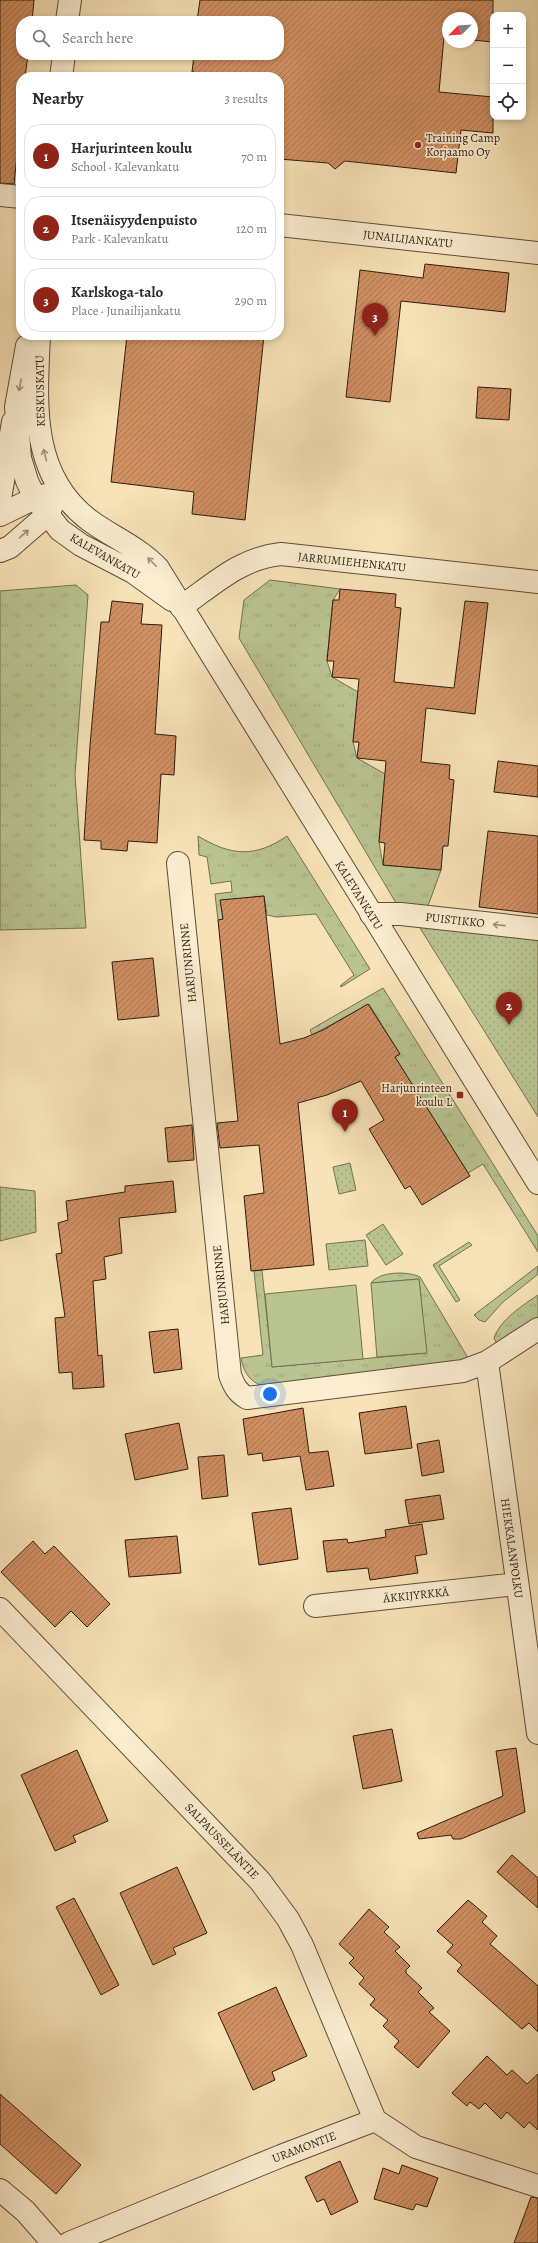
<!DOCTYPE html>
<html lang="en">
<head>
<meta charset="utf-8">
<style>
  body { margin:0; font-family:Alegreya,serif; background:#f2f2f3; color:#2b2b33 }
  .controls { position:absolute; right:12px; top:12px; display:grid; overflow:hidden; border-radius:8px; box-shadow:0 2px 6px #0003 }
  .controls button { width:36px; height:36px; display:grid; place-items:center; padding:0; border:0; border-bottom:1px solid #e1e1e2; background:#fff; color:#2b2b33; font:20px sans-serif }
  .compass { position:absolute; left:442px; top:12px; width:36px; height:36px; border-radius:50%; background:#fff; box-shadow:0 2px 6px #0003; rotate:245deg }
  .you { position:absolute; left:270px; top:1394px; width:14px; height:14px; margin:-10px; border:3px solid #fff; border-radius:50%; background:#1a73e8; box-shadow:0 0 0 6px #1a73e833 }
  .badge { display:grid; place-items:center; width:26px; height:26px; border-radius:50%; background:#8f2418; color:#fff; font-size:13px; font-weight:700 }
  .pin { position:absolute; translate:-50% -33px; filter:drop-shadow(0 1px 2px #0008) }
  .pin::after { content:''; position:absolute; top:21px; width:14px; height:12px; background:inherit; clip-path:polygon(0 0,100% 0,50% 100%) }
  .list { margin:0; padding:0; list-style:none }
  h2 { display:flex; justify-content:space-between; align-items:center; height:52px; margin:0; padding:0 16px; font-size:17px }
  h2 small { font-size:13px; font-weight:400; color:#7c7c81 }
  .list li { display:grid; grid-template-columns:26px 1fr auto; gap:12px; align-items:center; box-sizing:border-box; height:64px; margin:0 8px 8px; padding:0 8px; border:1px solid #e1e1e2; border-radius:16px }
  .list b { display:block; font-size:15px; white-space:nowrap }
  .list p { margin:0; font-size:13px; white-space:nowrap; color:#7c7c81 }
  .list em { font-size:13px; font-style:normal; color:#7c7c81 }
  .icon { flex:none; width:22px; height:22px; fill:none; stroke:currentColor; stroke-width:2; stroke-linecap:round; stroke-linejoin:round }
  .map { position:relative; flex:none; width:538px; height:2243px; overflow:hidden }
  .search { position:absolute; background:#fff; box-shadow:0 2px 6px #0003; left:16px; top:16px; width:268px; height:44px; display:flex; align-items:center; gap:10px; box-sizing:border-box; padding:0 14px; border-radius:16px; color:#7c7c81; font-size:15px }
  .panel { position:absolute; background:#fff; box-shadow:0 2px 6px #0003; left:16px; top:72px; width:268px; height:268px; border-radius:16px }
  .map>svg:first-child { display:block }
  .grass { fill:url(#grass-tufts); stroke:#747050 }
  .park { fill:url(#park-dots); stroke:#747050 }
  .garden { fill:#b9c491; stroke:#747050 }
  .building { fill:url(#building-hatch); stroke:#2e1b0e }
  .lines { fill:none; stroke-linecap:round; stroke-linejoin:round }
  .minor-casing { stroke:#604d38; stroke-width:24 }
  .tertiary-casing { stroke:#604d38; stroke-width:24 }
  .minor { stroke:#faedd0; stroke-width:22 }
  .tertiary { stroke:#faedd0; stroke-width:22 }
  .oneway { stroke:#9e8e79 }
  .poi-dot { fill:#8f2418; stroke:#faedd0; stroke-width:1.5 }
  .labels { text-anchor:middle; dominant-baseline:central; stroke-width:3.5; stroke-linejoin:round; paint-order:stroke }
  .poi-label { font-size:12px; fill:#2e1b0e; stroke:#faedd0; text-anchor:start }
  .street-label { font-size:12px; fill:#2e1b0e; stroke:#faedd0 }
</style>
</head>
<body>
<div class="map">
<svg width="538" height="2243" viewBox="0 0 538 2243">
  <defs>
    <pattern id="grass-tufts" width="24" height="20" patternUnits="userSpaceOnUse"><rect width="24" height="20" fill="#b9c491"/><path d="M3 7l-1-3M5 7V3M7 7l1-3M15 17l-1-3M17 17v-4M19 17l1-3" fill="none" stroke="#9fa87c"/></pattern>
    <pattern id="park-dots" width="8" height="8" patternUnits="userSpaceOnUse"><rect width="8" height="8" fill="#b9c491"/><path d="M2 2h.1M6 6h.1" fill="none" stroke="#9fa87c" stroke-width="1.8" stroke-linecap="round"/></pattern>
    <pattern id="building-hatch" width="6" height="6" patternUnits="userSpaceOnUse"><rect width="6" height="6" fill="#d19062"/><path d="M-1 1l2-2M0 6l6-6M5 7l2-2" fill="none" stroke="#aa754f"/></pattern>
  </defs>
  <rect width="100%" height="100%" fill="#f7e3b7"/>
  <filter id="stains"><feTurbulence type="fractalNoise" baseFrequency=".005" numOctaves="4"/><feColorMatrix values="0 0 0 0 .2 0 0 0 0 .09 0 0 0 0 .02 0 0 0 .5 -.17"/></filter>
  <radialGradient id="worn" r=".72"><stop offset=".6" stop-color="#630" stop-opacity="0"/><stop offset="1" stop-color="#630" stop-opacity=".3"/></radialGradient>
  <!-- grass -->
  <path class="grass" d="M 270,580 L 340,589 L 333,600 L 327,661 L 332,677 L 358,692 L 353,742 L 357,758 L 385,774 L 379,842 L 383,865 L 441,870 L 428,906 L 396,903 L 239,638 L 244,600 Z
    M 76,585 L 88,595 L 75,775 L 86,928 L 0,930 L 0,591 Z
    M 198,836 C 231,856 255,858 287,836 L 370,969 L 341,987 L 340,986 L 354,975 L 316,914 L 277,917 L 267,915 L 264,896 L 247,898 L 249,917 L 218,920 L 215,894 L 232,892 L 231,881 L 211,884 L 207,857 L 199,855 Z
    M 383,988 L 538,1236 L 538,1252 L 483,1164 L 468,1173 L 395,1057 L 400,1054 L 369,1004 L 312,1035 L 310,1030 Z
    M 469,1242 L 472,1245 L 439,1266 L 460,1300 L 456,1302 L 433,1265 Z
    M 538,1266 L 537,1275 L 503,1302 L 485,1322 L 479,1320 L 474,1315 Z
    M 262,1270 L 272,1367 L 426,1353 L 419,1279 L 371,1283 C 380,1271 408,1271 420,1277 L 468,1358 L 466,1361 L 269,1388 C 252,1384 244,1375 241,1358 L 263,1355 L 254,1271 Z
    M 538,1295 L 538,1319 L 500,1342 L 496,1342 L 494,1338 C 500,1320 523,1305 538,1295 Z"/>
  <!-- park -->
  <path class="park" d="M 415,920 L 538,933 L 538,1117 Z
    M 350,1163 L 356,1190 L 339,1194 L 333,1167 Z
    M 0,1187 L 35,1191 L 36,1232 L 0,1241 Z
    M 383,1224 L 403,1254 L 386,1265 L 366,1235 Z
    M 365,1240 L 368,1266 L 329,1270 L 326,1244 Z"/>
  <!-- garden -->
  <path class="garden" d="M 419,1279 L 427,1353 L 377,1357 L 371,1283 Z
    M 356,1285 L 363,1359 L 272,1367 L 265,1294 Z"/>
  <!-- building -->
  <path class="building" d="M 0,0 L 34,0 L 32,21 L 21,21 L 21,55 L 28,55 L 25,77 L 21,77 L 21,117 L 14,184 L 0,183 Z
    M 200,0 L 493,0 L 493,42 L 472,40 L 472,18 L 448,18 L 448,38 L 444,37 L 439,92 L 493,97 L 493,133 L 461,130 L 456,173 L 345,161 L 335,169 L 328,163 L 279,159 L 279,77 L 241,77 L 192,72 L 194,55 L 279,55 L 279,21 L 197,21 Z
    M 425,264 L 509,273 L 505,312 L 401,301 L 390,402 L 346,397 L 360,270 L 423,278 Z
    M 127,335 L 264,335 L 245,520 L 192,514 L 194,492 L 111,482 Z
    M 478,387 L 511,389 L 509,420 L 476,418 Z
    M 340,589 L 396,594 L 395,607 L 401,608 L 394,682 L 454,688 L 465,601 L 488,603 L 475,714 L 426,708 L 421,762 L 450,765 L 449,779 L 454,780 L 448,846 L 443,846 L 441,870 L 383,865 L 385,843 L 379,842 L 386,761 L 357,758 L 359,742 L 353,742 L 359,679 L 332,677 L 334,661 L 327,661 L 333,600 L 339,600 Z
    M 112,601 L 143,604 L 141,624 L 162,625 L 155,734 L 176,736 L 174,775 L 161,774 L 157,843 L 128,841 L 127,851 L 101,849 L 101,841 L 84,840 L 90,745 L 101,622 L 109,622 Z
    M 498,761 L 538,766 L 538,797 L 494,792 Z
    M 488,831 L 538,836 L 538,914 L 479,907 Z
    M 264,896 L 280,1044 L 304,1038 L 323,1030 L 368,1004 L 400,1054 L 395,1057 L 470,1176 L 422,1205 L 410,1186 L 405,1189 L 369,1129 L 384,1120 L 361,1081 L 327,1095 L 298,1103 L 314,1265 L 251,1271 L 244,1196 L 264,1193 L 259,1145 L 220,1148 L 217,1123 L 238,1121 L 218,920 L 223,919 L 220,900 Z
    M 153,958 L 159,1016 L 118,1020 L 112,962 Z
    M 192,1125 L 194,1160 L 168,1162 L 165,1128 Z
    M 173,1181 L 176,1212 L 119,1218 L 122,1253 L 104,1257 L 106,1279 L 93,1281 L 98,1356 L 102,1355 L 104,1387 L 73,1389 L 72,1372 L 59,1373 L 55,1318 L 65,1317 L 56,1254 L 62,1253 L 58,1223 L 68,1220 L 66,1201 L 125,1192 L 125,1186 Z
    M 178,1329 L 182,1369 L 154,1373 L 149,1332 Z
    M 406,1406 L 412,1448 L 365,1454 L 359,1413 Z
    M 303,1408 L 309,1453 L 328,1451 L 334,1486 L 306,1490 L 300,1456 L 263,1461 L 262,1453 L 248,1455 L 243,1419 Z
    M 179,1423 L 188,1469 L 135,1480 L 125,1434 Z
    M 439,1440 L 444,1472 L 422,1476 L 417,1444 Z
    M 224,1455 L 228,1496 L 202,1499 L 198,1457 Z
    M 440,1495 L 444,1519 L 409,1524 L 405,1500 Z
    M 291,1508 L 298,1559 L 259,1565 L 252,1513 Z
    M 422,1524 L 427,1554 L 415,1556 L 418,1573 L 370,1580 L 368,1568 L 327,1572 L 323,1541 L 347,1539 L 348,1543 L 386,1537 L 385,1530 Z
    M 177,1536 L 181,1573 L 129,1577 L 125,1540 Z
    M 33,1541 L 45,1554 L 54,1546 L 110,1604 L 87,1627 L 71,1611 L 55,1627 L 1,1572 Z
    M 392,1729 L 402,1781 L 363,1789 L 353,1736 Z
    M 516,1748 L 525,1812 L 461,1839 L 453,1839 L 451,1835 L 419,1839 L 417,1833 L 503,1796 L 496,1751 Z
    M 77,1750 L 108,1821 L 73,1836 L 76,1842 L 55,1851 L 21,1775 Z
    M 512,1855 L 538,1878 L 538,1908 L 497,1872 Z
    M 177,1867 L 207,1933 L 173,1948 L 176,1954 L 153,1965 L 120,1893 Z
    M 74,1898 L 119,1985 L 101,1995 L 56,1907 Z
    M 468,1900 L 487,1916 L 482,1922 L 497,1936 L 490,1944 L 538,1986 L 538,2032 L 529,2023 L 522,2029 L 457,1971 L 462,1965 L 447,1952 L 453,1945 L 437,1931 Z
    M 369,1909 L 389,1927 L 384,1932 L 400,1947 L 395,1951 L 410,1966 L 406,1970 L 406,1973 L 422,1988 L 418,1992 L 434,2008 L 429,2012 L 450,2031 L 418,2068 L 394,2047 L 399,2041 L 383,2026 L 388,2020 L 370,2005 L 375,1999 L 359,1984 L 364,1978 L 349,1963 L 354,1958 L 339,1944 Z
    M 276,1987 L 307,2056 L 272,2072 L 275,2080 L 253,2090 L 218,2013 Z
    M 487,2056 L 507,2075 L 512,2070 L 527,2084 L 538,2074 L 538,2130 L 529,2122 L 524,2128 L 507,2112 L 501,2119 L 485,2103 L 479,2109 L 470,2102 L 467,2106 L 452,2093 Z
    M 0,2094 L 81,2165 L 56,2194 L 0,2144 Z
    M 340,2161 L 358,2202 L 331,2215 L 324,2199 L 317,2202 L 305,2177 Z
    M 402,2165 L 438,2178 L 427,2207 L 416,2204 L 413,2210 L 374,2199 L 383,2168 L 399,2174 Z
    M 531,2197 L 538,2198 L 538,2243 L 514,2243 Z"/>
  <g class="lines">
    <!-- minor casing -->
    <g class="minor-casing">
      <path id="minor" d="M 0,195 L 21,197
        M 279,225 L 538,253
        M 0,499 L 13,422
        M 0,515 L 35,498 L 53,493
        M 0,551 L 10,547 L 47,515 L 60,491
        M 181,607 C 213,585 240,558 281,554 L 538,582
        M 178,863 L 230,1375 C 234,1386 237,1392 247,1398 L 463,1371 L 487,1362 L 538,1329
        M 371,914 L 401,914 L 538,929
        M 487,1362 L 538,1733
        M 315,1606 L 517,1584
        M 0,1609 L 260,1881 L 288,1919 L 302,1945 L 375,2120 L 416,2147 L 538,2186
        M 0,2190 L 25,2211 L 53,2243
        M 69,2243 L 281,2156 L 375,2120"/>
    </g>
    <!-- tertiary casing -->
    <g class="tertiary-casing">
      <path id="tertiary" d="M 67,21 L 70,0
        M 61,77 L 64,55
        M 39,335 C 36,402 29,474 89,520 C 112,537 138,547 158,568 L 538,1183
        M 27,346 L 16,407 L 20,458 L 27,481 L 35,498 L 60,530 L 81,545 L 133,572 L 172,600"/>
    </g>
    <!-- minor -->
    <use href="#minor" class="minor"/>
    <!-- tertiary -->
    <use href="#tertiary" class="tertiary"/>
  </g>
  <!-- one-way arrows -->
  <defs><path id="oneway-shaft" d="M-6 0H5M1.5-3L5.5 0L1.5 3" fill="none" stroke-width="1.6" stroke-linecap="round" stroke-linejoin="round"/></defs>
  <g class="oneway">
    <use href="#oneway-shaft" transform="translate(20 385) rotate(101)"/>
    <use href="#oneway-shaft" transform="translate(45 455) rotate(-104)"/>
    <use href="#oneway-shaft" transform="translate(24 534) rotate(-41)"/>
    <use href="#oneway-shaft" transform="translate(152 562) rotate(-135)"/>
    <use href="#oneway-shaft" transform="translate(499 925) rotate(-174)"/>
  </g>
  <!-- markers -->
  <g class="poi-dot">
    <circle cx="418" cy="145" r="4"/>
    <rect x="456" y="1091" width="8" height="8" rx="2"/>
  </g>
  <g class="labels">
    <!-- poi labels -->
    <g class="poi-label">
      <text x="426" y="138">Training Camp<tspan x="426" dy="14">Korjaamo Oy</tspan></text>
      <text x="452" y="1088" text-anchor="end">Harjunrinteen<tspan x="452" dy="14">koulu L</tspan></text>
    </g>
    <!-- street labels -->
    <g class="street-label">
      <text transform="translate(408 239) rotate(6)">JUNAILIJANKATU</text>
      <text transform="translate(40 391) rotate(-91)">KESKUSKATU</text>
      <text transform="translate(105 556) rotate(30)">KALEVANKATU</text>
      <text transform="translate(352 562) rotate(6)">JARRUMIEHENKATU</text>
      <text transform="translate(359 895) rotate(58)">KALEVANKATU</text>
      <text transform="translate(455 920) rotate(6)">PUISTIKKO</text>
      <text transform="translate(188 963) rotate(-96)">HARJUNRINNE</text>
      <text transform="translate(221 1285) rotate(-96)">HARJUNRINNE</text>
      <text transform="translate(512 1548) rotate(82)">HIEKKALANPOLKU</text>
      <text transform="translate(416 1595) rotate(-6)">ÄKKIJYRKKÄ</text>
      <text transform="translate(222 1841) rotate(46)">SALPAUSSELÄNTIE</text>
      <text transform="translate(304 2147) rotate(-21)">URAMONTIE</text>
    </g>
  </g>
  <rect width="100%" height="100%" filter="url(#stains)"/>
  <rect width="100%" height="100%" fill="url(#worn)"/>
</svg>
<div class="controls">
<button>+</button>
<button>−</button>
<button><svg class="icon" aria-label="locate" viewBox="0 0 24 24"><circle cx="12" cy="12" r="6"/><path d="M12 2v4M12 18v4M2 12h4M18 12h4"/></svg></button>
</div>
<svg class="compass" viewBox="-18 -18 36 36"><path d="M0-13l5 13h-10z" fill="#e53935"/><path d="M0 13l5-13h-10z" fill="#7c7c81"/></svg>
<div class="you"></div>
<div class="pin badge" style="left:345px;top:1132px">1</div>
<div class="pin badge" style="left:509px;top:1025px">2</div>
<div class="pin badge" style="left:375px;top:336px">3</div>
<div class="search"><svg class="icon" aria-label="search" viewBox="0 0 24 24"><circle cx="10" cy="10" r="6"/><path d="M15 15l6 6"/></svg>Search here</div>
<section class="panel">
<h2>Nearby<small>3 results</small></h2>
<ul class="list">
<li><span class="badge">1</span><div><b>Harjurinteen koulu</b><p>School · Kalevankatu</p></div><em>70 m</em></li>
<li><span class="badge">2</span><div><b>Itsenäisyydenpuisto</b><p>Park · Kalevankatu</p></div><em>120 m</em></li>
<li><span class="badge">3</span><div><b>Karlskoga-talo</b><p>Place · Junailijankatu</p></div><em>290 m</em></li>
</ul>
</section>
</div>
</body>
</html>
